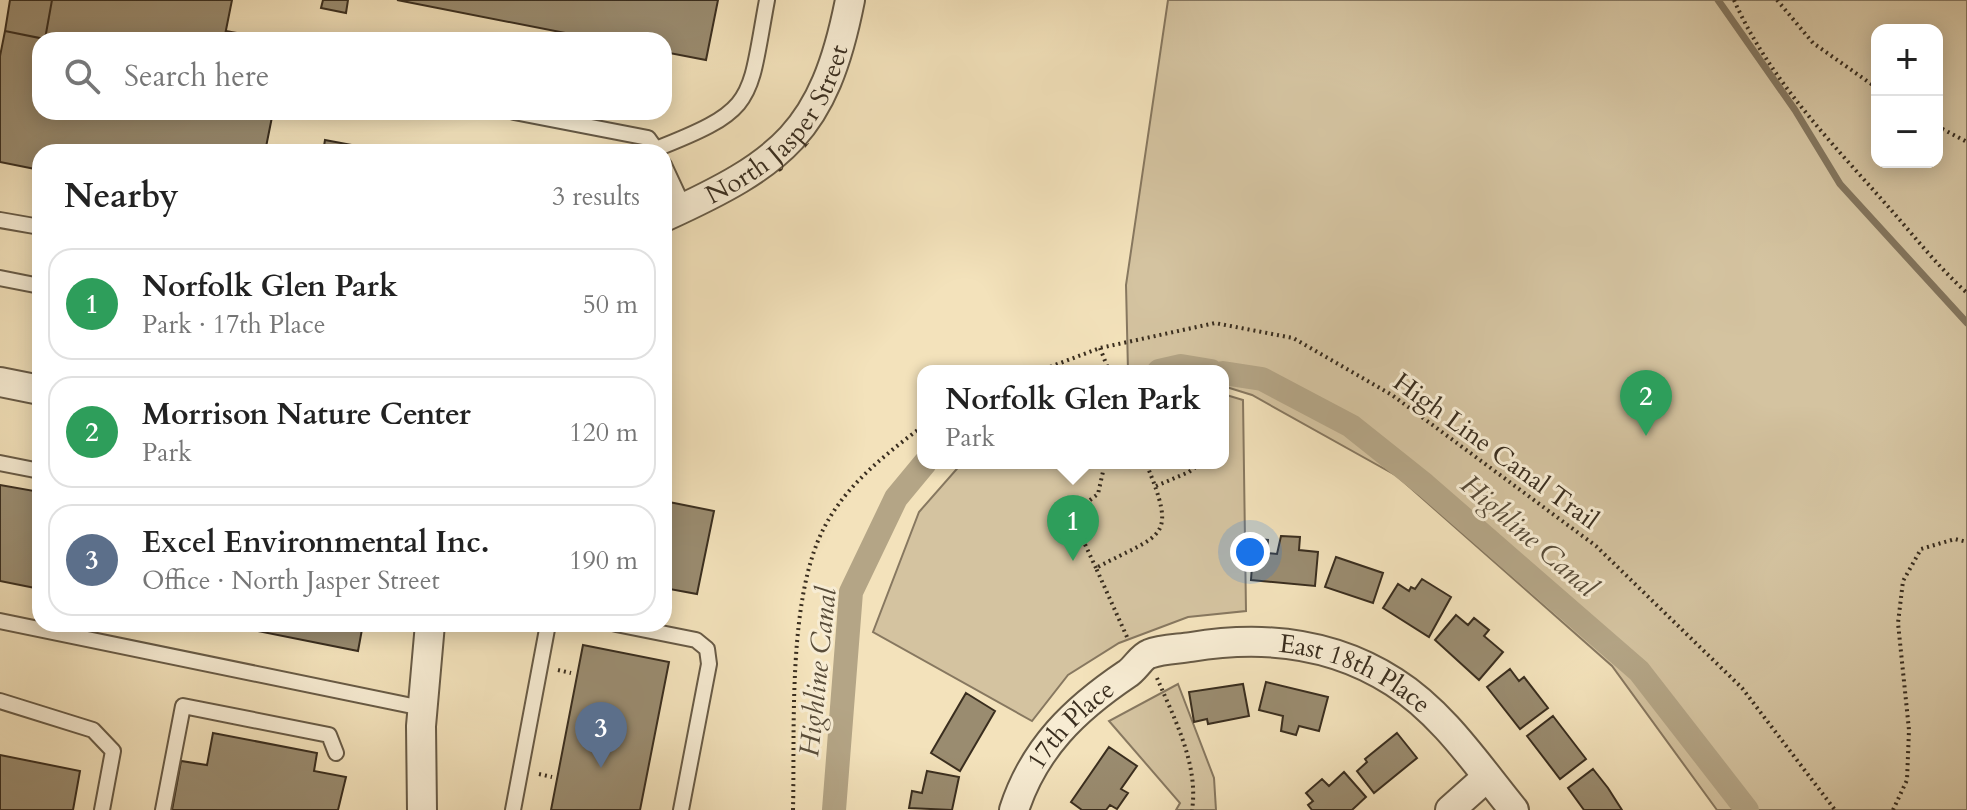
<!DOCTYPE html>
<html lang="en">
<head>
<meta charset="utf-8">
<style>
  body { margin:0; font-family:Cardo,serif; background:#f2f2f2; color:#222 }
  .controls { position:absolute; right:24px; top:24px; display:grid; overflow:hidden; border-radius:16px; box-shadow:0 4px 20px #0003 }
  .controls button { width:72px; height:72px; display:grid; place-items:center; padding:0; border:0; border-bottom:2px solid #e0e0e0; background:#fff; color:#222; font:40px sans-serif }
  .you { position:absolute; left:1250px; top:552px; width:28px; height:28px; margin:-20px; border:6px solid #fff; border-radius:50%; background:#1a73e8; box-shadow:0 0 0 12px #1a73e833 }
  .badge { display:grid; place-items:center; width:52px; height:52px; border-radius:50%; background:#db2777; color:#fff; font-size:26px; font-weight:700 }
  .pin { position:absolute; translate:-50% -66px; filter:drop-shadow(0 2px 4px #0008) }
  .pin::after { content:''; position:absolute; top:42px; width:28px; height:24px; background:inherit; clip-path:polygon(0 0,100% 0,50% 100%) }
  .popup { position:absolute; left:917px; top:365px; width:312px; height:104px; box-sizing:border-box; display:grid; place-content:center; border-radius:16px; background:#fff; filter:drop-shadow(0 2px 6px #0005); font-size:26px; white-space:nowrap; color:#767676 }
  .popup b { font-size:30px; color:#222 }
  .popup::after { content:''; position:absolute; left:50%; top:100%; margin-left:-16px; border:16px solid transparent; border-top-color:#fff }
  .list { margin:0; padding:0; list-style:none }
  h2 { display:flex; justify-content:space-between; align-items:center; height:104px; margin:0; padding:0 32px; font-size:34px }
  h2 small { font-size:26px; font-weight:400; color:#767676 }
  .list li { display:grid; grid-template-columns:52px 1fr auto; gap:24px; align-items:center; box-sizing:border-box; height:112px; margin:0 16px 16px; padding:0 16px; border:2px solid #e0e0e0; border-radius:24px }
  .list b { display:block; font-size:30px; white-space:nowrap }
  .list p { margin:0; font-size:26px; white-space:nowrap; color:#767676 }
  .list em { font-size:26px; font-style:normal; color:#767676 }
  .icon { flex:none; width:44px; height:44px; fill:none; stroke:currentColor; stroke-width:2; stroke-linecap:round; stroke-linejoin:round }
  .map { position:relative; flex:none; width:1967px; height:810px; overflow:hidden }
  .search { position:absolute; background:#fff; box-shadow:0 4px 20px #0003; left:32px; top:32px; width:640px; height:88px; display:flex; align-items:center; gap:20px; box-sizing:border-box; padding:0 28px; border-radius:24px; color:#767676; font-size:30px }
  .panel { position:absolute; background:#fff; box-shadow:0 4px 20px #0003; left:32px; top:144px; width:640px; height:488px; border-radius:24px }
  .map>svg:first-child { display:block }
  .green { fill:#d4c3a0; stroke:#877860; stroke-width:2; fill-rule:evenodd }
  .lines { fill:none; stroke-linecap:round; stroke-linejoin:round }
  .stream { stroke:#83755d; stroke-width:7 }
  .canal { stroke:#b4a586; stroke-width:24 }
  .building { fill:#9a8c70; stroke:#3a2e1f; stroke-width:2 }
  .lane-casing { stroke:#685b46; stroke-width:18 }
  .street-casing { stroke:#685b46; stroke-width:32 }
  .path { stroke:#3a2e1f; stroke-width:4; stroke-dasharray:2 4; stroke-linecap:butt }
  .lane { stroke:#f7ecd3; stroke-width:14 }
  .street { stroke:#f7ecd3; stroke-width:28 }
  .labels { text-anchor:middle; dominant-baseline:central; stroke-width:6; stroke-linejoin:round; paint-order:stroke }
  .street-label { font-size:26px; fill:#3a2e1f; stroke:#f7ecd3 }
  .water-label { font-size:28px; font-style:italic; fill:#584c39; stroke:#f7ecd3 }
</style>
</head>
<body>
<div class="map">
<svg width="1967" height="810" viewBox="0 0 1967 810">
  <rect width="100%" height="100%" fill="#f3e2bb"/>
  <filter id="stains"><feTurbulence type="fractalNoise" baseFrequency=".0025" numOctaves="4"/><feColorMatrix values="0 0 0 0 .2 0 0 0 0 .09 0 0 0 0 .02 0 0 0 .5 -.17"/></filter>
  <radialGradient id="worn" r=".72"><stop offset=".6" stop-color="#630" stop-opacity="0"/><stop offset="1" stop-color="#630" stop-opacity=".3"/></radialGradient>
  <!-- green -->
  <path class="green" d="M 1168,0 L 1967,0 L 1967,810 L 1717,810 L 1612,666 L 1397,476 L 1252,395 L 1223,386 L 1223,371 L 1128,371 L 1126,285 ZM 1937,30 L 1937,162 L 1877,162 L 1877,30 Z
    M 1223,394 L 1243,400 L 1246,611 L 1188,617 L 1119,643 L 1068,675 L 1032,721 L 873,632 L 919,512 L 962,463 L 1223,463 Z
    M 1178,684 L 1214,778 L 1216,810 L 1176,810 L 1180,803 L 1109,721 Z"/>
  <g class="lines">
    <!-- stream -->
    <path class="stream" d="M 1718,0 L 1795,110 L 1840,184 L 1967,323"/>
    <!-- canal -->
    <path class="canal" d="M 1159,371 L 1181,366 L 1211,371
      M 1223,373 L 1262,379 L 1351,426 L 1425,485 L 1639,671 L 1747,810
      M 834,810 L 851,592 L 896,498 L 925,463"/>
  </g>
  <!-- building -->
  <path class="building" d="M 10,0 L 52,0 L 45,39 L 5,31 Z
    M 52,0 L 232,0 L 224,40 L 49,40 L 45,39 Z
    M 323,0 L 348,0 L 346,13 L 321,8 Z
    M 397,0 L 718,0 L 706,60 L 664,52 L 664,40 L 601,40 Z
    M 5,31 L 49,40 L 40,40 L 40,112 L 273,112 L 265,152 L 40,152 L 40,170 L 0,162 L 0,56 Z
    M 226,31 L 274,40 L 224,40 Z
    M 325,140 L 389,152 L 323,152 Z
    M 0,485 L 40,492 L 40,589 L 0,581 Z
    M 664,501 L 714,511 L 697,594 L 664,588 Z
    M 1281,536 L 1300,537 L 1299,550 L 1318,552 L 1315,586 L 1251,580 L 1253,551 L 1258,551 L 1259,539 L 1268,540 L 1267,553 L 1277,554 Z
    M 1336,557 L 1383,573 L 1373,603 L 1325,587 Z
    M 1422,579 L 1451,597 L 1429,637 L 1383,608 L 1398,584 L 1409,591 L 1411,587 L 1415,589 Z
    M 1456,615 L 1468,625 L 1474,618 L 1489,630 L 1484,636 L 1503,652 L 1479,680 L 1435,640 Z
    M 223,624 L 363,624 L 358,651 Z
    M 583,645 L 669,662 L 640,810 L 551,810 Z
    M 1510,669 L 1519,681 L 1524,677 L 1548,708 L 1520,729 L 1487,687 Z
    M 1266,682 L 1328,697 L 1319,731 L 1299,726 L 1296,735 L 1281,731 L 1283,716 L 1259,710 Z
    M 1243,684 L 1249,716 L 1208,724 L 1207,719 L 1194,722 L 1189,692 Z
    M 966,693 L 995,711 L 960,771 L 931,753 Z
    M 1553,716 L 1586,759 L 1560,779 L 1527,736 Z
    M 213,733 L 317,753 L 314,771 L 346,777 L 338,810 L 172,810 L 181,761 L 207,765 Z
    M 1397,733 L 1417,758 L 1374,793 L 1357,771 L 1367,762 L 1365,759 Z
    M 1109,747 L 1137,766 L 1121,789 L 1128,793 L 1117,809 L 1110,805 L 1106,810 L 1082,810 L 1071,802 Z
    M 0,755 L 80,771 L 73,810 L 0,810 Z
    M 1593,769 L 1608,788 L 1622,810 L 1584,810 L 1568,788 Z
    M 927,771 L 959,777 L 952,810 L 909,808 L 912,791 L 922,793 Z
    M 1344,772 L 1366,797 L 1352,810 L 1312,810 L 1308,805 L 1313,801 L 1306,793 L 1322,779 L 1329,786 Z"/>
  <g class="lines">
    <!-- lane casing -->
    <g class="lane-casing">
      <path id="lane" d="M 514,112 L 648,138 L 658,152
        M 656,149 C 758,109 748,102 767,0
        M 664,165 L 684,208
        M 0,220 L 40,227
        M 0,278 L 40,286
        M 0,463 L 40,471
        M 0,621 L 422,708
        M 616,624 L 696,640 L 707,649 L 709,664 L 681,810
        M 0,701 L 93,730 L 113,751 L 102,810
        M 163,810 L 183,706 L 329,735 L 336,753
        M 513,810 L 548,624"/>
    </g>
    <!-- street casing -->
    <g class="street-casing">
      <g id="street">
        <path id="s1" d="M 664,217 C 782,163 824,132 850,0"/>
        <path d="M 0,382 L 40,390"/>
        <path d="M 422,810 L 421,726 L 430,624"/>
        <path id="s2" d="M 1014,810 C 1034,748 1075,709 1127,674 C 1135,669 1141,657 1149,654 C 1161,649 1178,649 1191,647 C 1263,635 1332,642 1394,682 C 1443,713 1478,766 1514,810"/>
        <path d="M 1450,810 L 1487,777"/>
      </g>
    </g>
    <!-- path -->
    <path class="path" d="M 1734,0 C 1768,77 1829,140 1884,202 C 1912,233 1936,265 1967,293
      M 1777,0 L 1813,43 L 1877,88
      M 1937,126 L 1967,142
      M 1100,348 L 1109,371
      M 1039,371 L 1100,348 L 1215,323 L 1293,338 L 1392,395 L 1596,546 L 1742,688 L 1835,810
      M 1156,486 L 1189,472 L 1201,463
      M 1096,568 L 1075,523 L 1082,506 L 1098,494 L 1104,467
      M 1127,637 L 1096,568 C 1163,532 1178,541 1146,463
      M 558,670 L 571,673
      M 1157,678 C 1174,718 1199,765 1192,810
      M 539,774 L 552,777
      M 793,810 C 795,729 787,596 825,526 C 847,484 886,454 923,426
      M 1893,810 L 1907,780 L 1909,730 L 1898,623 L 1903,581 L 1921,549 L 1955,539 L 1967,542"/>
    <!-- lane -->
    <use href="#lane" class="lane"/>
    <!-- street -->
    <use href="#street" class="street"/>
  </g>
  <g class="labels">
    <!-- street labels -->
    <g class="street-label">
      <text stroke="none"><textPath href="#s1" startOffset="152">North Jasper Street</textPath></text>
      <text transform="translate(1496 451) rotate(36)">High Line Canal Trail</text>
      <text stroke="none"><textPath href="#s2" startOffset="424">East 18th Place</textPath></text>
      <text stroke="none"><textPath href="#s2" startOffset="104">17th Place</textPath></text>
    </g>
    <!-- water labels -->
    <g class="water-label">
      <text transform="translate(1529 536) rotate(41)">Highline Canal</text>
      <text transform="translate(818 672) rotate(-84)">Highline Canal</text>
    </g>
  </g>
  <rect width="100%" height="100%" filter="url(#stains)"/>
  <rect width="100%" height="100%" fill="url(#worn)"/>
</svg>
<div class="controls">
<button>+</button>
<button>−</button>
</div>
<div class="you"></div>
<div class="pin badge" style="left:1073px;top:561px;background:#2e9e5b">1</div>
<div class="popup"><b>Norfolk Glen Park</b>Park</div>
<div class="pin badge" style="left:1646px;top:436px;background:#2e9e5b">2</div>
<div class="pin badge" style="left:601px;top:768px;background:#5c6f8a">3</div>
<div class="search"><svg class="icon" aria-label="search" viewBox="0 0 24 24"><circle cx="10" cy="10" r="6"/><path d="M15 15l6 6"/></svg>Search here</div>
<section class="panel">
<h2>Nearby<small>3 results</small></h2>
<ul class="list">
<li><span class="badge" style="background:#2e9e5b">1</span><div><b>Norfolk Glen Park</b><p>Park · 17th Place</p></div><em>50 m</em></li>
<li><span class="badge" style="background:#2e9e5b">2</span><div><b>Morrison Nature Center</b><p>Park</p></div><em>120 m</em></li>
<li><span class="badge" style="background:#5c6f8a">3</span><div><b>Excel Environmental Inc.</b><p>Office · North Jasper Street</p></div><em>190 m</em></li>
</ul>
</section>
</div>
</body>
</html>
